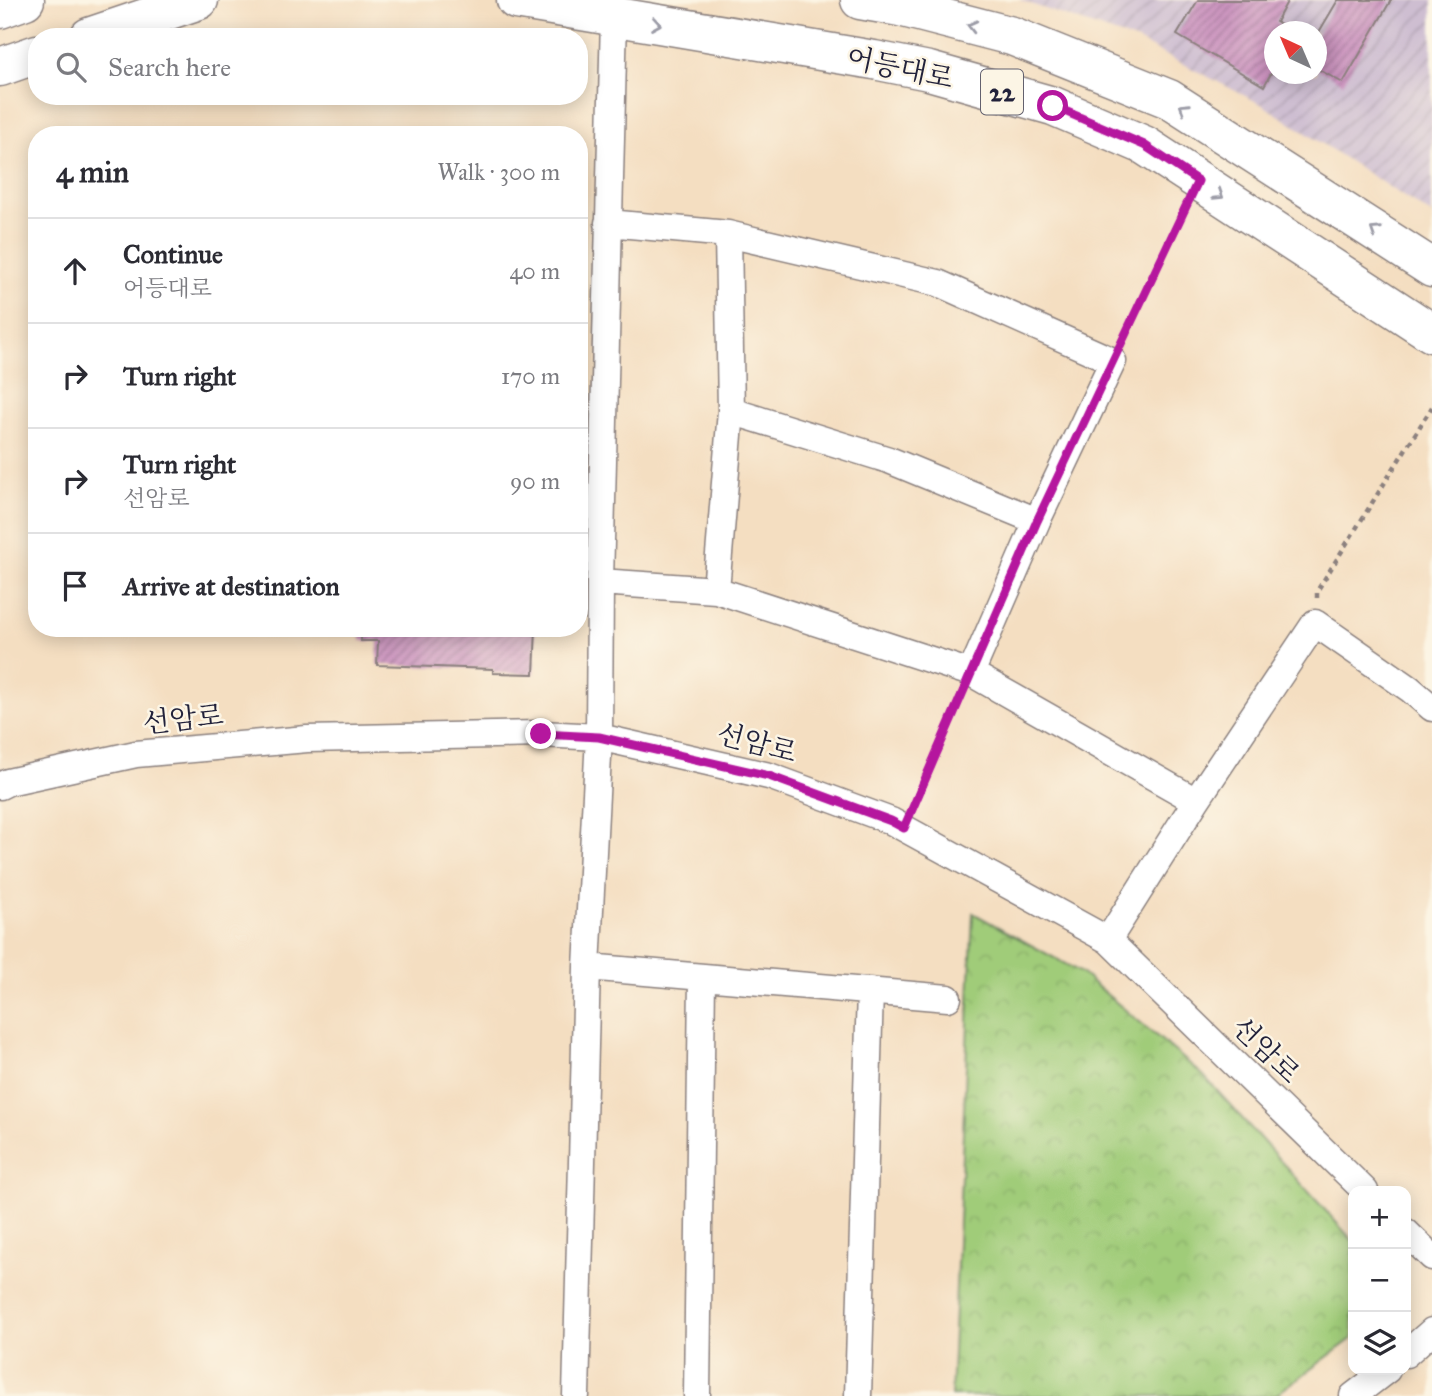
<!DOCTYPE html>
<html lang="en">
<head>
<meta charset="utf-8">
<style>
  body { margin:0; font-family:"IM FELL Great Primer","Noto Serif KR",serif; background:#f2f2f3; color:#2b2b33 }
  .controls { position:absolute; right:21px; bottom:21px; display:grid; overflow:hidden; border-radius:14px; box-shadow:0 4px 18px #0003 }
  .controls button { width:63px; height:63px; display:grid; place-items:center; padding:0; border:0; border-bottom:2px solid #e1e1e2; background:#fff; color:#2b2b33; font:35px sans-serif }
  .compass { position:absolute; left:1264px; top:21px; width:63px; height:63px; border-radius:50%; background:#fff; box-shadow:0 4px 18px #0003; rotate:316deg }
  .stop { position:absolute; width:21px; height:21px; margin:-16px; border:5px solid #b5179e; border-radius:50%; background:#fff }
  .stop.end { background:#b5179e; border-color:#fff; box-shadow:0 2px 7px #0008 }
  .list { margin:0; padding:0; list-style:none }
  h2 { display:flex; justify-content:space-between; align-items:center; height:91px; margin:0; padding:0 28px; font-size:30px }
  h2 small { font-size:23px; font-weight:400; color:#7c7c81 }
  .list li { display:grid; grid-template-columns:46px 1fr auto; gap:21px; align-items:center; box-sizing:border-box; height:105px; padding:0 28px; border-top:2px solid #e1e1e2 }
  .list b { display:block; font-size:26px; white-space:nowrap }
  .list p { margin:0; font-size:23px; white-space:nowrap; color:#7c7c81 }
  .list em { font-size:23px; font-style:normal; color:#7c7c81 }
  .icon { flex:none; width:38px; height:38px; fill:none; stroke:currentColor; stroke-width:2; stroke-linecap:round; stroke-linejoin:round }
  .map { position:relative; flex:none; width:1432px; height:1396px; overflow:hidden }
  .search { position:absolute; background:#fff; box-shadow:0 4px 18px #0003; left:28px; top:28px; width:560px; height:77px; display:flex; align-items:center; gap:18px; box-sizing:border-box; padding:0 24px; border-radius:28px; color:#7c7c81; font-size:26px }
  .panel { position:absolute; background:#fff; box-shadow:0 4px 18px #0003; left:28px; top:126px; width:560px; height:511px; border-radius:28px }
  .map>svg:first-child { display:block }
  .industrial { fill:url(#industrial-furrows); fill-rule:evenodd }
  .park { fill:url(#park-crowns); stroke:#61775a; stroke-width:2 }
  .building { fill:url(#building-hatch) }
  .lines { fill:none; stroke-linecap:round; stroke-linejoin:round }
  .street-casing { stroke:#8b807e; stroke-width:29 }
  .primary-casing { stroke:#8b807e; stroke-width:41 }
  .path { stroke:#8b807e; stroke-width:4.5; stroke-dasharray:5 5; stroke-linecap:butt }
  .street { stroke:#fff; stroke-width:26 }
  .primary { stroke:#fff; stroke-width:38 }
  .oneway { stroke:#9c9ca7 }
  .route { stroke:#b5179e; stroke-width:9 }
  .labels { text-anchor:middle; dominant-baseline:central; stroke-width:5; stroke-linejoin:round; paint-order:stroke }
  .shield { fill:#fcf5e5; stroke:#63616e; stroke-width:2 }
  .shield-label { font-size:26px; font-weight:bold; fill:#22223b }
  .street-label { font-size:28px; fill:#22223b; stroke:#fcf5e5 }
</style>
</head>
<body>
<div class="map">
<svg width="1432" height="1396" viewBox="0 0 1432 1396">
  <defs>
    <pattern id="industrial-furrows" width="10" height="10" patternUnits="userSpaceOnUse" patternTransform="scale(1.75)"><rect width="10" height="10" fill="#cebed1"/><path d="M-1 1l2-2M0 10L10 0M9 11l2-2" fill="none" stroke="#b1a3b4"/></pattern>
    <pattern id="park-crowns" width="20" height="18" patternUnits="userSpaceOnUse" patternTransform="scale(1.75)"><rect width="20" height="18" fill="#a0cc79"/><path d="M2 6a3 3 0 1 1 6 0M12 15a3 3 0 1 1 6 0" fill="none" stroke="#8aaf6a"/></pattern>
    <pattern id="building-hatch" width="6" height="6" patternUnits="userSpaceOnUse" patternTransform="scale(1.75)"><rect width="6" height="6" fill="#ca92be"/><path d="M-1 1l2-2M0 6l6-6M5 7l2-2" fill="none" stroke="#a4779c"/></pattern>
  </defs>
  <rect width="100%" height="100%" fill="#fcf5e5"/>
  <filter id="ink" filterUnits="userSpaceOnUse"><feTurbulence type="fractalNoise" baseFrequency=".0143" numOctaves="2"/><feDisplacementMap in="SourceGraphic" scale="14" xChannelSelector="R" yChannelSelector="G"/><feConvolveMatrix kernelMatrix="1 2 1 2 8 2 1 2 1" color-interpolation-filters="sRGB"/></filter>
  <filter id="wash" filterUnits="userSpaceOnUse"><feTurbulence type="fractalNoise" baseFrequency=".00686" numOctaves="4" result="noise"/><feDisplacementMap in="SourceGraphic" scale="28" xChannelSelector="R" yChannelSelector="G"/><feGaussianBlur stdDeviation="1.57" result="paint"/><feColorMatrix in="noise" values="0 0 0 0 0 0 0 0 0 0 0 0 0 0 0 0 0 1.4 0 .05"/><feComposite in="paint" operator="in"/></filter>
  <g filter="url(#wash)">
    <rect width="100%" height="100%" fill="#f4dec1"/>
    <!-- industrial -->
    <path class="industrial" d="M 1019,0 L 1432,0 L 1432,215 L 1263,105 L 1138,41 ZM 1274,32 L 1316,32 L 1316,74 L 1274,74 Z"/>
    <!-- park -->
    <path class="park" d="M 973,913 L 1080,972 L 1203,1075 L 1353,1241 L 1353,1338 L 1274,1396 L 951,1396 Z"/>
    <g id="blocks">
      <!-- building -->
      <path class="building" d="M 1198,0 L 1288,0 L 1276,22 L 1292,32 L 1274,32 L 1274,68 L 1264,86 L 1177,35 Z
        M 1338,0 L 1391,0 L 1343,83 L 1316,68 L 1316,37 Z
        M 361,628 L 536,628 L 534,674 L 493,673 L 493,669 L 377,665 L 378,641 L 361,641 Z"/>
    </g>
  </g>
  <g filter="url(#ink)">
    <use href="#blocks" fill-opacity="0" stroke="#8b807e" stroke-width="2"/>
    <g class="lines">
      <!-- street casing -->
      <g class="street-casing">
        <path id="street" d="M 608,223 L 728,234 L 938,283 L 1113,361 L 1037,521 L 971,673
          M 731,411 L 889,460 L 1037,521
          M 600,582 L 716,590 L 971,673 L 1196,801
          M 716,590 L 731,411 L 728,234
          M 0,786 L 8,782 L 136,754 L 307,739 L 541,734 L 599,737 L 769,776 L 891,821 L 1108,940 L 1365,1191
          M 1108,940 L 1196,801 L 1315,623 L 1410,689 L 1432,708
          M 587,967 L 948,998
          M 1406,1232 L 1432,1257
          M 1406,1354 L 1432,1331
          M 576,1396 L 587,967 L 599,737 L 600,582 L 614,17
          M 697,1396 L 702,977
          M 858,1396 L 870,991
          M 1353,1396 L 1387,1370"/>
      </g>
      <!-- primary casing -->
      <g class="primary-casing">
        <path id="primary" d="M 516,0 L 874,60 L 929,71 L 1053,106 L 1144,145 L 1432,333
          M 860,0 L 900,7 L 1012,36 L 1169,99 L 1432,268
          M 0,9 L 25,0
          M 89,37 L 199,0
          M 0,67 L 37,54"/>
      </g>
      <!-- path -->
      <path class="path" d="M 1124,338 L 1184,209
        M 1317,598 L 1317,591 L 1432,407
        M 914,804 L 960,697"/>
      <!-- street -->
      <use href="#street" class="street"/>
      <!-- primary -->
      <use href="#primary" class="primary"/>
    </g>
    <!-- one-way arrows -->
    <defs><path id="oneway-chevron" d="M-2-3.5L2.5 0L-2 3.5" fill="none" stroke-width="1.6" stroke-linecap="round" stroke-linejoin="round" transform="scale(1.75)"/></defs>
    <g class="oneway">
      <use href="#oneway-chevron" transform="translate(656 24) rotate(9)"/>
      <use href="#oneway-chevron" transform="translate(972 26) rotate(-166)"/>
      <use href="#oneway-chevron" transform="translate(1184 108) rotate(-147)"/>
      <use href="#oneway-chevron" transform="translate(1219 195) rotate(33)"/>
      <use href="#oneway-chevron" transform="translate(1375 231) rotate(-147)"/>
    </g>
  </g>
  <g class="lines" filter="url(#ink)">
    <!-- route -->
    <path class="route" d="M 541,734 L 599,737 L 769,776 L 891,821 L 904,828 L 1037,521 L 1198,181 L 1144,145 L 1053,106"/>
  </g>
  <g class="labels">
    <!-- shield labels -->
    <rect class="shield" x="981" y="69.5" width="42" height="45" rx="5"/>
    <g class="shield-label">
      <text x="1002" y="92">22</text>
    </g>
    <!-- street labels -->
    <g class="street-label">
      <text transform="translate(900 68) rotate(12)">어등대로</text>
      <text transform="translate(183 719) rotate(-6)">선암로</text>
      <text transform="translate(757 743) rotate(15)">선암로</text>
      <text transform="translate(1266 1050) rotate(44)">선암로</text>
    </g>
  </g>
</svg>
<div class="controls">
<button>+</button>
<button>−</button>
<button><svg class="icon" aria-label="layers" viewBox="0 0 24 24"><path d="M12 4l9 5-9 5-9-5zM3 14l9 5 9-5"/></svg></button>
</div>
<svg class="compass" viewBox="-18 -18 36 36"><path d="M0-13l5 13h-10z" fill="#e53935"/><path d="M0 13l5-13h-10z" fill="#7c7c81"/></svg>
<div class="stop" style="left:1053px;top:106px"></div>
<div class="stop end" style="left:541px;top:734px"></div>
<div class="search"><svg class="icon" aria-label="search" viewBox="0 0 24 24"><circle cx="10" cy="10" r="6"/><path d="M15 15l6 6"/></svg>Search here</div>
<section class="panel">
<h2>4 min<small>Walk · 300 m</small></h2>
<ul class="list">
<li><svg class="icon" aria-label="ahead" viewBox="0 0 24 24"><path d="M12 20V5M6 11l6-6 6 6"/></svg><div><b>Continue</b><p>어등대로</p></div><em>40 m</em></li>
<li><svg class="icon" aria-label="right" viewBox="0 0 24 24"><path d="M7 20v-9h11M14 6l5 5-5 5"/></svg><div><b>Turn right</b></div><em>170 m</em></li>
<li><svg class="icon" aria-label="right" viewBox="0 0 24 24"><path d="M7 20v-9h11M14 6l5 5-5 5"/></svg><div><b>Turn right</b><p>선암로</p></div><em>90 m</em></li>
<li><svg class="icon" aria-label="arrive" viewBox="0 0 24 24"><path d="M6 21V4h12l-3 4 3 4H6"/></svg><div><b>Arrive at destination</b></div></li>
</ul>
</section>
</div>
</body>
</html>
